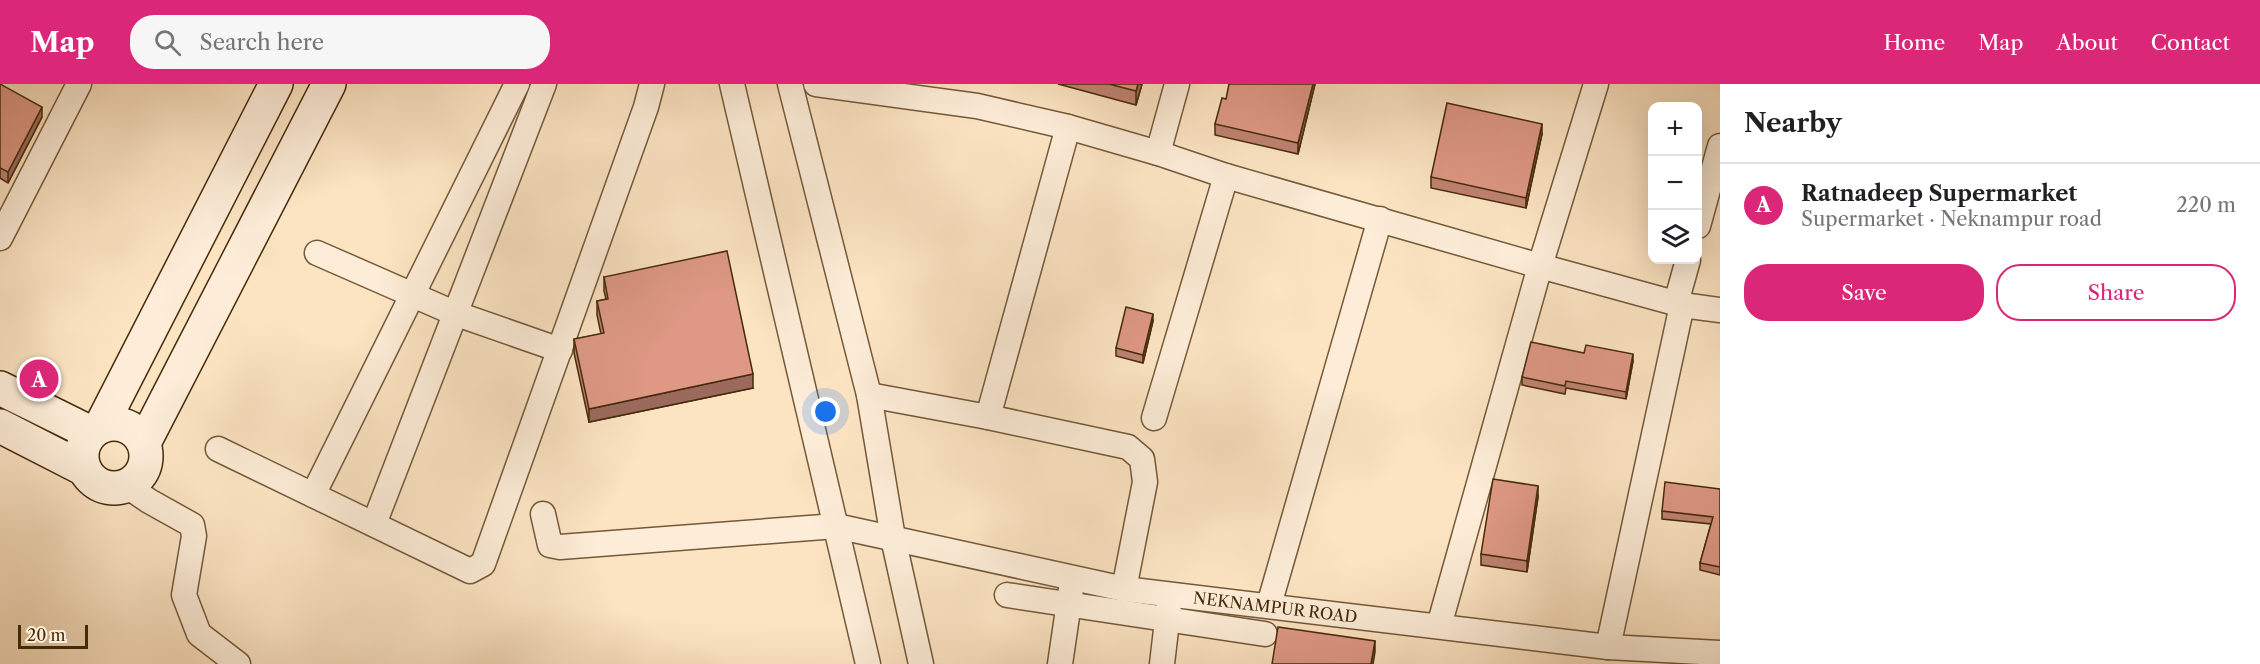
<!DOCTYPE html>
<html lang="en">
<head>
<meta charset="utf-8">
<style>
  body { margin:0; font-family:"Libre Caslon Text",serif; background:#f6f6f6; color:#202124 }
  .controls { position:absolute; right:18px; top:18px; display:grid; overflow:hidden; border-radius:12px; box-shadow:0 6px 24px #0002 }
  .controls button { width:54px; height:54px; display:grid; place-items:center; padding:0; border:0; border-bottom:2px solid #e0e0e0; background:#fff; color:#202124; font:30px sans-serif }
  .scale { position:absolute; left:18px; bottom:15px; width:70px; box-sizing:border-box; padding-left:6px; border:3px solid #462b0b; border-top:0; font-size:16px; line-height:21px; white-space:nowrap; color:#462b0b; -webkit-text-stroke:4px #fdedd8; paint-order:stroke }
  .you { position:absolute; left:826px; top:328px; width:21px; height:21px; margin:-15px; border:4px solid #fff; border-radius:50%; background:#1a73e8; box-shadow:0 0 0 9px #1a73e833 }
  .badge { display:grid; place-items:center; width:39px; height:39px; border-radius:50%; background:#db2777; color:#fff; font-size:20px; font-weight:700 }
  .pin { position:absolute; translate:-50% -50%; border:3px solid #fff; box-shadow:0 2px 6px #0006 }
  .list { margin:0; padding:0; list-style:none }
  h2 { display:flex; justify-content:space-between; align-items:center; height:78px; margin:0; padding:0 24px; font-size:26px }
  h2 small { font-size:20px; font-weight:400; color:#757577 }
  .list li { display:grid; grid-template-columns:39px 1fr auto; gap:18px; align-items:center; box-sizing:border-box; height:84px; padding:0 24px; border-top:2px solid #e0e0e0 }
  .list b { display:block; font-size:22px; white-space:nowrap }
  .list p { margin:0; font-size:20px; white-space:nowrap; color:#757577 }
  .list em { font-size:20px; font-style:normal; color:#757577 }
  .actions { display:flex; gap:12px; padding:18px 24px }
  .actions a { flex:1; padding:14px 0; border:2px solid #db2777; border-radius:24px; text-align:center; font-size:21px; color:#db2777 }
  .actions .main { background:#db2777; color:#fff }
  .icon { flex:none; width:33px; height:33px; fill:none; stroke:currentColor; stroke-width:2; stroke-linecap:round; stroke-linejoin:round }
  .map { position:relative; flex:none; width:1720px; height:580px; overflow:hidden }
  header { display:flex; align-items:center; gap:36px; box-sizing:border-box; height:84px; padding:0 30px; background:#db2777; color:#fff }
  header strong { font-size:28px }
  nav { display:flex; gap:33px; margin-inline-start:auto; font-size:21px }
  .search { width:420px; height:54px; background:#f6f6f6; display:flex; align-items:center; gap:15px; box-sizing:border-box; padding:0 21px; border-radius:24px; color:#757577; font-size:22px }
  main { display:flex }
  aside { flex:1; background:#fff }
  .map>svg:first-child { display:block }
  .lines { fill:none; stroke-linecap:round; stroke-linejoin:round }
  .street-casing { stroke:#745939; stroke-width:27 }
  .secondary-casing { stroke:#462b0b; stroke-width:36 }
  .street { stroke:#fdedd8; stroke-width:24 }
  .secondary { stroke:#fdedd8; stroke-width:33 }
  .wall { fill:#bf8372; stroke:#462b0b; stroke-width:1.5 }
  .shaded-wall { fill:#9b6a5d; stroke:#462b0b; stroke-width:1.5 }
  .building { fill:#de9885; stroke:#462b0b; stroke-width:1.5 }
  .labels { text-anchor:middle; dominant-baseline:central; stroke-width:4.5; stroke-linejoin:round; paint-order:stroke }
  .street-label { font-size:16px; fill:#462b0b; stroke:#fdedd8 }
</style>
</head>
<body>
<header>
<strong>Map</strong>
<div class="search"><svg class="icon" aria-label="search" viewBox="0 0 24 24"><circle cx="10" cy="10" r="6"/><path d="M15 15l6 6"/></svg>Search here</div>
<nav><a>Home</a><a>Map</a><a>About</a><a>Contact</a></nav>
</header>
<main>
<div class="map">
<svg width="1720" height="580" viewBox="0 0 1720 580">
  <rect width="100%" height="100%" fill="#fce4c3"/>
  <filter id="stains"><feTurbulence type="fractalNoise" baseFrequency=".00333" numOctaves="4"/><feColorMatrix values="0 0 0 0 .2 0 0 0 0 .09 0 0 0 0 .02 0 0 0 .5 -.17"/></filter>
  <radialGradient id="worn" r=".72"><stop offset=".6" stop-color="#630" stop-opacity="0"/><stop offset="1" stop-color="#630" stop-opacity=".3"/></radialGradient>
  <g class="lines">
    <!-- street casing -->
    <g class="street-casing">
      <g id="street">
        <path d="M 732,0 L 868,580"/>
        <path d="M 790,0 L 869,311 L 893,454 L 921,580"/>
        <path d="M 816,0 L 977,22 L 1068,43 L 1158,69 L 1226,92 L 1540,182 L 1682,221 L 1720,226"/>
        <path d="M 1158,69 L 1177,0"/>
        <path d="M 1698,142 L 1720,62"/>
        <path d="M 0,154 L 79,0"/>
        <path d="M 317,169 L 454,229 L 560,266"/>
        <path d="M 1676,219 L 1688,176"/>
        <path d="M 869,311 L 988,333 L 1068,43"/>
        <path d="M 988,333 L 1128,363 L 1142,375 L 1145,398 L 1124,505"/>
        <path d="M 1154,334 L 1226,92"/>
        <path d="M 218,365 L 470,487 L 483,480 L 646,23 L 652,0"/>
        <path d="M 127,402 L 149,417 L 192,441 L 194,452 L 184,511 L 199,550 L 238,580"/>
        <path d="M 313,411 L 517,0"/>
        <path id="s1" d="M 543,430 L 550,461 L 560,463 L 836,442 L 1124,505 L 1608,563 L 1720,569"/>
        <path d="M 374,440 L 544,0"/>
        <path d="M 1007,511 L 1265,550"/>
        <path d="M 1269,521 L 1380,135"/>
        <path d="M 1439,542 L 1540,182 L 1596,0"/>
        <path d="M 1608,563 L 1682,221"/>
        <path d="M 1060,580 L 1071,505"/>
        <path d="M 1162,580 L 1169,520"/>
      </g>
    </g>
    <!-- secondary casing -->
    <g class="secondary-casing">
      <path id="secondary" d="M 0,304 L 91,349
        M82 372a32 32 0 1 1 64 0a32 32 0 1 1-64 0Z
        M 0,342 L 84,385
        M 101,342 L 276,0
        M 144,359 L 329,0"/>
    </g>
    <!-- street -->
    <use href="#street" class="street"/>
    <!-- secondary -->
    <use href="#secondary" class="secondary"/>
  </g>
  <!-- wall -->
  <path class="wall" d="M 0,0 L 42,33 L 8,99 L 0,94 Z
    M 1058,0 L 1142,0 L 1136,21 Z
    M 1315,0 L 1298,70 L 1215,51 L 1215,40 L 1226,15 Z
    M 1542,50 L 1526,124 L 1431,104 L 1431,93 Z
    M 604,193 L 753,304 L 589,338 L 574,269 L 574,255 L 601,250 L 597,231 L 597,217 L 606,215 L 604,207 Z
    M 1153,237 L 1143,279 L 1116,272 L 1116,264 Z
    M 1584,269 L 1633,277 L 1626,315 L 1566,304 L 1565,310 L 1522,301 L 1522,293 Z
    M 1720,405 L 1720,491 L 1700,486 L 1700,479 L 1711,440 L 1662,435 L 1662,427 Z
    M 1538,413 L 1527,488 L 1481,481 L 1481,470 Z"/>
  <!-- shaded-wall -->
  <path class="shaded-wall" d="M 1138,0 L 1142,0 L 1136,21 L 1136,7 Z
    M 1313,0 L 1315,0 L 1298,70 L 1298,59 Z
    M 42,23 L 42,33 L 8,99 L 8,88 Z
    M 1542,40 L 1542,50 L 1526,124 L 1526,114 Z
    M 1153,230 L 1153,237 L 1143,279 L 1143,271 Z
    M 1633,270 L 1633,277 L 1626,315 L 1626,308 Z
    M 753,290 L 753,304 L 589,338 L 589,325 Z
    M 1538,402 L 1538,413 L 1527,488 L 1527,477 Z
    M 1375,557 L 1375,568 L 1373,580 L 1371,580 Z"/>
  <!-- building -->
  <path class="building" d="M 0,0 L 42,23 L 8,88 L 0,84 Z
    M 1109,0 L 1138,0 L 1136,7 Z
    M 1229,0 L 1313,0 L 1298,59 L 1215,40 L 1222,14 L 1226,15 Z
    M 1447,19 L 1542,40 L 1526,114 L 1431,93 Z
    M 727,167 L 753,290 L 589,325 L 574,255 L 604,249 L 597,217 L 608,215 L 604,193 Z
    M 1126,223 L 1153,230 L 1143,271 L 1116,264 Z
    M 1531,258 L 1584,269 L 1586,261 L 1633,270 L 1626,308 L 1566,297 L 1565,302 L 1522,293 Z
    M 1493,395 L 1538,402 L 1527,477 L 1481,470 Z
    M 1665,398 L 1720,405 L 1720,483 L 1700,479 L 1713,433 L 1662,427 Z
    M 1278,543 L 1375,557 L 1371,580 L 1272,580 Z"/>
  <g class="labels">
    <!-- street labels -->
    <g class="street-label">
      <text stroke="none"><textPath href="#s1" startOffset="766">NEKNAMPUR ROAD</textPath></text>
    </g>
  </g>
  <rect width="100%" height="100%" filter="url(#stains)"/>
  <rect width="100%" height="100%" fill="url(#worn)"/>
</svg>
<div class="controls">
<button>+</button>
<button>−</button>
<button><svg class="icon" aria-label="layers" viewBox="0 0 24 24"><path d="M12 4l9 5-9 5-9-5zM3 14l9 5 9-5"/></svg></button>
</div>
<div class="scale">20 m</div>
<div class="you"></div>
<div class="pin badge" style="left:39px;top:295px">A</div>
</div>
<aside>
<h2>Nearby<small></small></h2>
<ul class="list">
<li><span class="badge">A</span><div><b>Ratnadeep Supermarket</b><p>Supermarket · Neknampur road</p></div><em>220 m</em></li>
</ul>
<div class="actions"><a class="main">Save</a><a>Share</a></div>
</aside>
</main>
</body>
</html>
